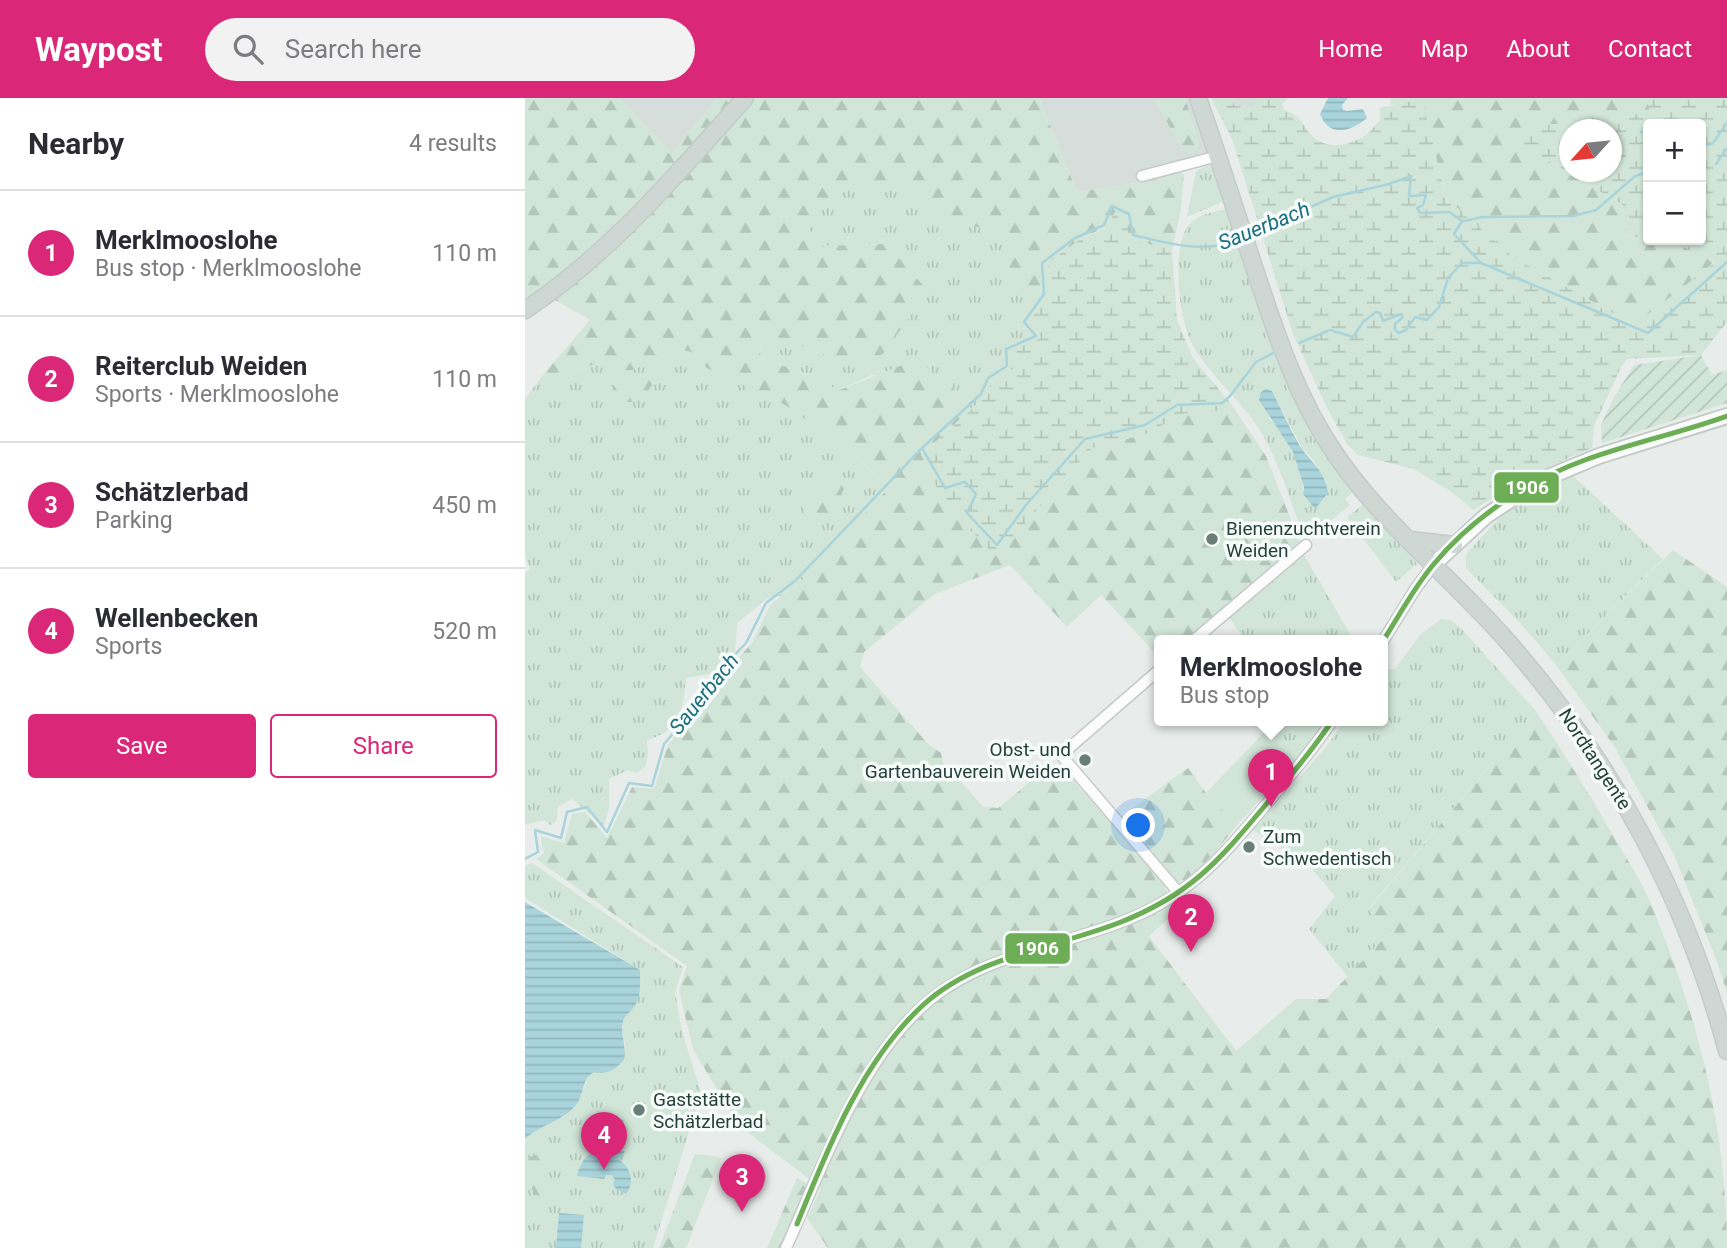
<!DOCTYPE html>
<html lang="en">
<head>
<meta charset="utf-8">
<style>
  body { margin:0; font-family:Roboto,sans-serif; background:#f2f2f3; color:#2b2b33 }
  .controls { position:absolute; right:21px; top:21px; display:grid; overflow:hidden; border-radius:7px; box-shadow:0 2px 5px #0004 }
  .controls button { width:63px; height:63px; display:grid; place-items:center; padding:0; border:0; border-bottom:2px solid #e1e1e2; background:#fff; color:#2b2b33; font:35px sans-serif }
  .compass { position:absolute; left:1034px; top:21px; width:63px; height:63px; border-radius:50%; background:#fff; box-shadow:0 2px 5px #0004; rotate:243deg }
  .you { position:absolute; left:614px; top:728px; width:24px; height:24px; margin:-18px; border:5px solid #fff; border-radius:50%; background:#1a73e8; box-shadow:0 0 0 10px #1a73e833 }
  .badge { display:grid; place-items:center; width:46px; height:46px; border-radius:50%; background:#db2777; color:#fff; font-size:23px; font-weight:700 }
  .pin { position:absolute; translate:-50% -58px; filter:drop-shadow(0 2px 4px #0008) }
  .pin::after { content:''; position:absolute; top:37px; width:24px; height:21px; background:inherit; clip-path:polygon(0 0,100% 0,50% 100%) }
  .popup { position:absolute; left:629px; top:537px; width:234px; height:91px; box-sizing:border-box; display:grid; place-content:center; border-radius:7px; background:#fff; filter:drop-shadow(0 2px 5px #0005); font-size:23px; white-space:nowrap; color:#7c7c81 }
  .popup b { font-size:26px; color:#2b2b33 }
  .popup::after { content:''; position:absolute; left:50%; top:100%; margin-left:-14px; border:14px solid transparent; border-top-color:#fff }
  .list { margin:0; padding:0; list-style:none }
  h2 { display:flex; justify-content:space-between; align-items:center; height:91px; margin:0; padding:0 28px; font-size:30px }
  h2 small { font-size:23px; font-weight:400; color:#7c7c81 }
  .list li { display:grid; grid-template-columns:46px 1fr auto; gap:21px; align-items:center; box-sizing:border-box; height:126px; padding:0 28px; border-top:2px solid #e1e1e2 }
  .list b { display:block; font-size:26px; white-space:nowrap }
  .list p { margin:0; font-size:23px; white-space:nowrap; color:#7c7c81 }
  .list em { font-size:23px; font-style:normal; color:#7c7c81 }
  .actions { display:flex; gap:14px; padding:21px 28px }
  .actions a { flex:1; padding:16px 0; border:2px solid #db2777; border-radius:7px; text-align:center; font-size:24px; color:#db2777 }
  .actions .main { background:#db2777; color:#fff }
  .icon { flex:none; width:38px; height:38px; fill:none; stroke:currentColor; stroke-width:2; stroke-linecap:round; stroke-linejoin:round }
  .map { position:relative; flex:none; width:1202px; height:1150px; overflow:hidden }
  header { display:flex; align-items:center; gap:42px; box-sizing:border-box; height:98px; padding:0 35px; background:#db2777; color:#fff }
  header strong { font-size:33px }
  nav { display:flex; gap:38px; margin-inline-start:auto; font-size:24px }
  .search { width:490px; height:63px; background:#f2f2f3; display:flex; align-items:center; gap:18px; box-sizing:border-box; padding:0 24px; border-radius:38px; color:#7c7c81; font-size:26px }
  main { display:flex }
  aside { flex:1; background:#fff }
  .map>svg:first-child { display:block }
  .built { fill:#d6dedb }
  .grass { fill:url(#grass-tufts); fill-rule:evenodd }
  .forest { fill:url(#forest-firs) }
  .wetland { fill:url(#wetland-marsh); fill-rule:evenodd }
  .garden { fill:url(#garden-furrows) }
  .pitch { fill:#d1e6d8 }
  .water { fill:url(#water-rules) }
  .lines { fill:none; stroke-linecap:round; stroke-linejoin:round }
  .stream { stroke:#a9d4db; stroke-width:2.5 }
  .street-casing { stroke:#c5cac8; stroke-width:13 }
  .secondary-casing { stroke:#c3cbc8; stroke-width:18 }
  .primary-casing { stroke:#c3ccc9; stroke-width:19 }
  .street { stroke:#fcfcfc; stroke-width:10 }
  .secondary { stroke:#fcfcfc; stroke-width:14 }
  .primary { stroke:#cfd7d5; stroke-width:16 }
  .bus-1-casing { stroke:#f7fbf9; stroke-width:10 }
  .bus-1 { stroke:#6cad55; stroke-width:5 }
  .poi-dot { fill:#697e78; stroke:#f7fbf9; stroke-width:2.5 }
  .labels { text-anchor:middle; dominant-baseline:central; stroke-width:7; stroke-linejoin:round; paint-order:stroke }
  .poi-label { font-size:19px; fill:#24423a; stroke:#f7fbf9; text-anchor:start }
  .street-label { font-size:19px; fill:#24423a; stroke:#f7fbf9 }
  .water-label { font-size:21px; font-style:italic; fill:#1c6f80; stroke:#f7fbf9 }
  .line-badge { stroke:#f7fbf9; stroke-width:2.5 }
  .badge-label { font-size:19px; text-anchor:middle; font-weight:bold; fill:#fff }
</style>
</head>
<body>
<header>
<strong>Waypost</strong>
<div class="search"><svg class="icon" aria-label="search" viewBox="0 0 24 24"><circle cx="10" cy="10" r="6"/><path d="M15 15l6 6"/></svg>Search here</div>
<nav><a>Home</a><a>Map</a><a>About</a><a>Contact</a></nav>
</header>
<main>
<aside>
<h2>Nearby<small>4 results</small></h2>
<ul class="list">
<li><span class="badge">1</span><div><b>Merklmooslohe</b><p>Bus stop · Merklmooslohe</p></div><em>110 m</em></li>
<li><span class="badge">2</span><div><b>Reiterclub Weiden</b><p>Sports · Merklmooslohe</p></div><em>110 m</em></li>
<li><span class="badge">3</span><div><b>Schätzlerbad</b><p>Parking</p></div><em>450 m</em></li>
<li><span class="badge">4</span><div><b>Wellenbecken</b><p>Sports</p></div><em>520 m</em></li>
</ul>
<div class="actions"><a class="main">Save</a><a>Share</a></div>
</aside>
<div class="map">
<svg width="1202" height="1150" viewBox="0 0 1202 1150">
  <defs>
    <pattern id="grass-tufts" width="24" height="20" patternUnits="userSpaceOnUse" patternTransform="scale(1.75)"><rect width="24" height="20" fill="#d1e6d8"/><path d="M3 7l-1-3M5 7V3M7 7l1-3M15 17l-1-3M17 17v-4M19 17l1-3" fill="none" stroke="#b3c6ba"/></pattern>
    <pattern id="forest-firs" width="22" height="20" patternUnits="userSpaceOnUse" patternTransform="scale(1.75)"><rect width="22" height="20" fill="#d1e6d8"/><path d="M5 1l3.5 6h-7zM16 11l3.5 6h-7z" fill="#b3c6ba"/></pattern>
    <pattern id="wetland-marsh" width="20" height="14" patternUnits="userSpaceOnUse" patternTransform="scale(1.75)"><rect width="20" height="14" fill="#d1e6d8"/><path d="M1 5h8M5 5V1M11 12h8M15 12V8" fill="none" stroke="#b3c6ba"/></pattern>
    <pattern id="garden-furrows" width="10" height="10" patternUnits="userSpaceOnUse" patternTransform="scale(1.75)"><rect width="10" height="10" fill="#d1e6d8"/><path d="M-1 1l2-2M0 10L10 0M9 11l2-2" fill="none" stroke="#b3c6ba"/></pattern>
    <pattern id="water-rules" width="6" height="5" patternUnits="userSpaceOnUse" patternTransform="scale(1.75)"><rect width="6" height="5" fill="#a9d4db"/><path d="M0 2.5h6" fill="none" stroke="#91b7bd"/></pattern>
  </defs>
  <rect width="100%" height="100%" fill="#e8edeb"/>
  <!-- built -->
  <path class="built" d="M 94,0 L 192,0 L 147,55 Z
    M 514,0 L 664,0 L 690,65 L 610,85 L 552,94 Z
    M 705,0 L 735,0 L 727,9 L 709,8 Z"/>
  <!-- grass -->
  <path class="grass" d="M 682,68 L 688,68 L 699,103 L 662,119 L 671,73 Z
    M 324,80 L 382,91 L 406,117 L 484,137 L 499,190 L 526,192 L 504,222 L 516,240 L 490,270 L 469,282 L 462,297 L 444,313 L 424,284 L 347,277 L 312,293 L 298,281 L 235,260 L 236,242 L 277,248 L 327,267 L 361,146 L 293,148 L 280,122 Z
    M 702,111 L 722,174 L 752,258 L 829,393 L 820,401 L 825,407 L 787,438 L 776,432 C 764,398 754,365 736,334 C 716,302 685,278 667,246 C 654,221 647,156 661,131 C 669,117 687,114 702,111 ZM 747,293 L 777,350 L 789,363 L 801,385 L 783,401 L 778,396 C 779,369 762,339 744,320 Z
    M 155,251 L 166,254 L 182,270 L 245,298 L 263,309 L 333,359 L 354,382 L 369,386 L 277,482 L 256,498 L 243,500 L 212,525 L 210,555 L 185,576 L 161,580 C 159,599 158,620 142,633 C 137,637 129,639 122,643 L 123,657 L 120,669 L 112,675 L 103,672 L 84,681 L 84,711 L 79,728 L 47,701 L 33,709 L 32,721 L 26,727 L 18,722 L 0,727 L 0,475 L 5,471 L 0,459 L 0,301 L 17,278 L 80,265 L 94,273 L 107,272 Z
    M 1045,375 L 1138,461 L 1031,567 L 997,527 L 941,470 L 941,456 L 987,406 Z
    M 839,406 L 885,454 L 892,466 L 871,484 L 822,419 Z
    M 777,453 L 829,543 L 720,543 L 703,518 Z
    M 916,521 L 925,522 L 934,528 L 1011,613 L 843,811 L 866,833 L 823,879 L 784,831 L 810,798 L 781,764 L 728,732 L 801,649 L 819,623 L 858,623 L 858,571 L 870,571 L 895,537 Z
    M 746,623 L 798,623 L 769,665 L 744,629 Z
    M 7,765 L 158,869 L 150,894 L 157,933 L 176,995 L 128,1150 L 0,1150 L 0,1041 L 7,1035 L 40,1018 L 52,1006 L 64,978 L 101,950 L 98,935 L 98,922 C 112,907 116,892 115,872 L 0,800 L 0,768 Z"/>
  <!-- forest -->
  <path class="forest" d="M 0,0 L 94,0 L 147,54 L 192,0 L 212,0 L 157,65 L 41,174 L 0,200 Z
    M 230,0 L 514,0 L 552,94 L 610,85 L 656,74 L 659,76 L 656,111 L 647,152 L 604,141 L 600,119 L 554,142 L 526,192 L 499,191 L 478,166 L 483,137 L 406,117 L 382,91 L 324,81 L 280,122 L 293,148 L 361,146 L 403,193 L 358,256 L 327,267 L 277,248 L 236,242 L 235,260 L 298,281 L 312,293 L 390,262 L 424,284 L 444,313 L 396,357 L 471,457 L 567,350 L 624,335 L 657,316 L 698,313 L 706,306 L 741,358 L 775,445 L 663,543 L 634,543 L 634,559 L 576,497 L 542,529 L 485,467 L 410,496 L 339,554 L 335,569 L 404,647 L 416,655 L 420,671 L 436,684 L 458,709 L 473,710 L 516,675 L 535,668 L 586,725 L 663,670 L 681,695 L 712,727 L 691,753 L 665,780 L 639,789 L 647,805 L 645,819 L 624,838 L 711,953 L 771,901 L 801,901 L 866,833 L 843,812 L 1011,613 C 1040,657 1067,700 1092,744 C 1102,761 1113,778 1121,795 C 1170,907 1202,1028 1202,1150 L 303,1150 L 282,1120 L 296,1090 L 213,1027 L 168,951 L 154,893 L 162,868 L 11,761 L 19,755 L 15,738 L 39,745 L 47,716 L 60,714 L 82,740 L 107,689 L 129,691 L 143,647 L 170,616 L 189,586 L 227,545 L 245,507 L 277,482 L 368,386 L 354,382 L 333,359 L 263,309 L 245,298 L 222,300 L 221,288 L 182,270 L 166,254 L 155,251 L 107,272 L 94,273 L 79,265 L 17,278 L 65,222 L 30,202 L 137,102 Z
    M 629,0 L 660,0 L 671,33 L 674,50 L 664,57 L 655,48 Z
    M 865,0 L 1121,0 L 1125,11 L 1101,20 L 997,29 L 997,47 L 1098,107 L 1101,139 L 1146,142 L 1189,164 L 1117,226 L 1109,227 L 988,159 L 921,100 L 897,2 L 866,7 Z
    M 129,271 L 132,277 C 122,300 108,313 84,297 L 94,282 C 108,281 116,274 129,271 Z
    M 312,383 L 319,389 C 315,406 302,422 284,424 L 278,413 C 283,398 298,389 312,383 Z
    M 1148,452 L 1202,489 L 1202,895 L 1191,861 L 1149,757 L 1089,648 L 1031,567 Z
    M 22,1053 L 34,1057 L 35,1064 L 20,1073 L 23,1084 L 22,1098 L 11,1099 L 0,1078 L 0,1061 Z
    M 170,1056 L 190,1058 L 196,1061 L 161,1150 L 134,1150 Z
    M 272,1080 L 286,1088 L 256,1150 L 242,1150 Z"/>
  <!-- wetland -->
  <path class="wetland" d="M 686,0 L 705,0 L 710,8 L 727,9 L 735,0 L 764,0 L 757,6 L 760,13 C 776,17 777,27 787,38 C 801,52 824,48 839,38 C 845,35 850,27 855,22 L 855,10 L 897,1 L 921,100 L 988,159 L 1109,227 L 1189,165 L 1146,142 L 1176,142 L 1176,26 L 1123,26 L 1123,140 L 1101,139 L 1098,107 L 997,47 L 996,29 L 1101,20 L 1125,11 L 1121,0 L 1202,0 L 1202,224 L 1176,257 L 1102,261 L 1096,269 L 1069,328 L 1067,350 L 1010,375 L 948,412 L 928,395 L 889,371 L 833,357 L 822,346 L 802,310 L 768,236 L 707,41 ZM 1044,32 L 1086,32 L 1086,74 L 1044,74 Z
    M 590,114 L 600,118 L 604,141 L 647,152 L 652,222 L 668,260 L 706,306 L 698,313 L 657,316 L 624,335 L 567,350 L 471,458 L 421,408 L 396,357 L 462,297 L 469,282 L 490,270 L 488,252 L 516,240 L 504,222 L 526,192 L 523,165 L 554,142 L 580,130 Z"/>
  <!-- garden -->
  <path class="garden" d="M 1176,257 L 1187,277 L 1202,272 L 1202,305 L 1077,345 L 1076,327 L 1088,301 L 1109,267 Z"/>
  <!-- pitch -->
  <path class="pitch" d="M 744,629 L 769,665 L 712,727 L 681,695 Z"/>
  <!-- water -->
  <path class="water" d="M 803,0 L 823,0 L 817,7 L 818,12 L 822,13 L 838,11 L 842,20 C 826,34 804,40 795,16 Z
    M 741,291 L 747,293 C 756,311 765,331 775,348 C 787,366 799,371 803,395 L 790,411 L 778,396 L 779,389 L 768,354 L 734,302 L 736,294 Z
    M 0,804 L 115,872 C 115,885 117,899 108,910 C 105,914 99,919 98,923 C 95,934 102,949 99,962 C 94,967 88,973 81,974 C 75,976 70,972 65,977 C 57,984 58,999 51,1007 C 37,1024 15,1027 0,1041 Z
    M 78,1049 L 80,1052 L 85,1052 L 86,1049 L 100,1053 L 95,1062 C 106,1071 110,1083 101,1096 L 91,1091 L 88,1086 L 90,1082 L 87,1077 L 81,1077 L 79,1081 L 52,1078 C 56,1062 63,1054 78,1049 Z
    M 34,1115 L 59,1117 L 56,1150 L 31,1150 Z"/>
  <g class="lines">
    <!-- stream -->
    <path class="stream" d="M 1116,34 L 1123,33
      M 1176,49 L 1188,45 L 1202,25
      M 1191,66 L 1202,50
      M 939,123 L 957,119 L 1048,118 L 1071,112 L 1109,79 L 1123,73
      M 723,137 L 808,99 L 864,86 L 886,78 L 884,98 L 901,97 L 898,107 L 892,110 L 895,115 L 924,114 L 937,123 L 929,136 L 956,165 L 1123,235 L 1202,164
      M 774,245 L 805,232 L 828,239 L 838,224 L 851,214 L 855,215 L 858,223 L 876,216 L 878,219 L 870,226 L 870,232 L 874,235 L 881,232 L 890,219 L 902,222 L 914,209 L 923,180 L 937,165 L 954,165
      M 397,350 L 420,390 L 440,384 L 451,396 L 442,415 L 472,447 L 501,407 L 560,341 L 620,327 L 652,307 L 697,305 L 705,298 L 731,264 L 750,254
      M 0,761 L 13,754 L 10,732 L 36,740 L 42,714 L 62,709 L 82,734 L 104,685 L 127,688 L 139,646 L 164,617 L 185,583 L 221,545 L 241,505 L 270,483 L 397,350 L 456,296 L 463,280 L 482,268 L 481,251 L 511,238 L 499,224 L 519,196 L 517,165 L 550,140 L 579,127 L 587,108 L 604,116 L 608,137 C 643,145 680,157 714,141"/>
    <!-- street casing -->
    <g class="street-casing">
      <path id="street" d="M 617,78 L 693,58
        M 668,543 L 781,447
        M 858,543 L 891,490 L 909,466
        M 634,572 L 536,657 L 654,795
        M 261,1150 C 296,1072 334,965 398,908 C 452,859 526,850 591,826 C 664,800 697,759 745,702 C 767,676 788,651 807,623"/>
    </g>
    <!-- secondary casing -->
    <g class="secondary-casing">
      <path id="secondary" d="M 909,466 L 961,418 L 1014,383 L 1074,358 L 1202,318"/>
    </g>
    <!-- primary casing -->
    <g class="primary-casing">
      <path id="primary" d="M 673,0 C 695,63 715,127 736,190 C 754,244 773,299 805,348 C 853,423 926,478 984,545 C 1087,663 1162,802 1202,953
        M 0,212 C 86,155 152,76 220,0
        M 885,442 L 929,447"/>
    </g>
    <!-- street -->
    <use href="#street" class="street"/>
    <!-- secondary -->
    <use href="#secondary" class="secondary"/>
    <!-- primary -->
    <use href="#primary" class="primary"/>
    <!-- bus-1 casing -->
    <g class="bus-1-casing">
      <path id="bus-1" d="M 858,543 C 874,518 888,491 908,467 C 947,420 1002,383 1060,362 C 1106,345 1155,335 1202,318
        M 272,1126 C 303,1050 336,965 397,908 C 451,858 530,850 596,824 C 664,797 692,765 738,710 C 762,682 786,654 807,623"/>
    </g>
    <!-- bus-1 -->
    <use href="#bus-1" class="bus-1"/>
  </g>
  <!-- markers -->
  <g class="poi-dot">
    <circle cx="687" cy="441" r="7"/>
    <circle cx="560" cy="662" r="7"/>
    <circle cx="724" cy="749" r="7"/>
    <circle cx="114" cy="1012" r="7"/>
  </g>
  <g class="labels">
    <!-- poi labels -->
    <g class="poi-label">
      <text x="701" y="430">Bienenzuchtverein<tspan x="701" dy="22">Weiden</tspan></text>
      <text x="546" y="651" text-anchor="end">Obst- und<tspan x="546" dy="22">Gartenbauverein Weiden</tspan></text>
      <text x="738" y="738">Zum<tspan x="738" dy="22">Schwedentisch</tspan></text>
      <text x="128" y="1001">Gaststätte<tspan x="128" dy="22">Schätzlerbad</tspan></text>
    </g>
    <!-- street labels -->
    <g class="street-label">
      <text transform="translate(1070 661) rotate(57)">Nordtangente</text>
    </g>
    <!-- water labels -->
    <g class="water-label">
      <text transform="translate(739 128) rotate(-22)">Sauerbach</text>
      <text transform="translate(179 596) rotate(-51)">Sauerbach</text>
    </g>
  </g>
  <g class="line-badge">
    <rect x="968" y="373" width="67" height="33" rx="7" fill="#6cad55"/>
    <rect x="479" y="834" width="67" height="33" rx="7" fill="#6cad55"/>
  </g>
  <g class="badge-label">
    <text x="1002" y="396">1906</text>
    <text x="512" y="857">1906</text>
  </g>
</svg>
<div class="controls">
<button>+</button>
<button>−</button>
</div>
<svg class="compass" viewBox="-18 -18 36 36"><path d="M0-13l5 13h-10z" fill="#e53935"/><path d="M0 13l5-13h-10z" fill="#7c7c81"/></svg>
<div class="you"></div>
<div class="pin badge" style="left:746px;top:709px">1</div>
<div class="popup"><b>Merklmooslohe</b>Bus stop</div>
<div class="pin badge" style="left:666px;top:854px">2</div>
<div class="pin badge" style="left:217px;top:1114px">3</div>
<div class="pin badge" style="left:79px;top:1072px">4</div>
</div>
</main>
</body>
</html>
